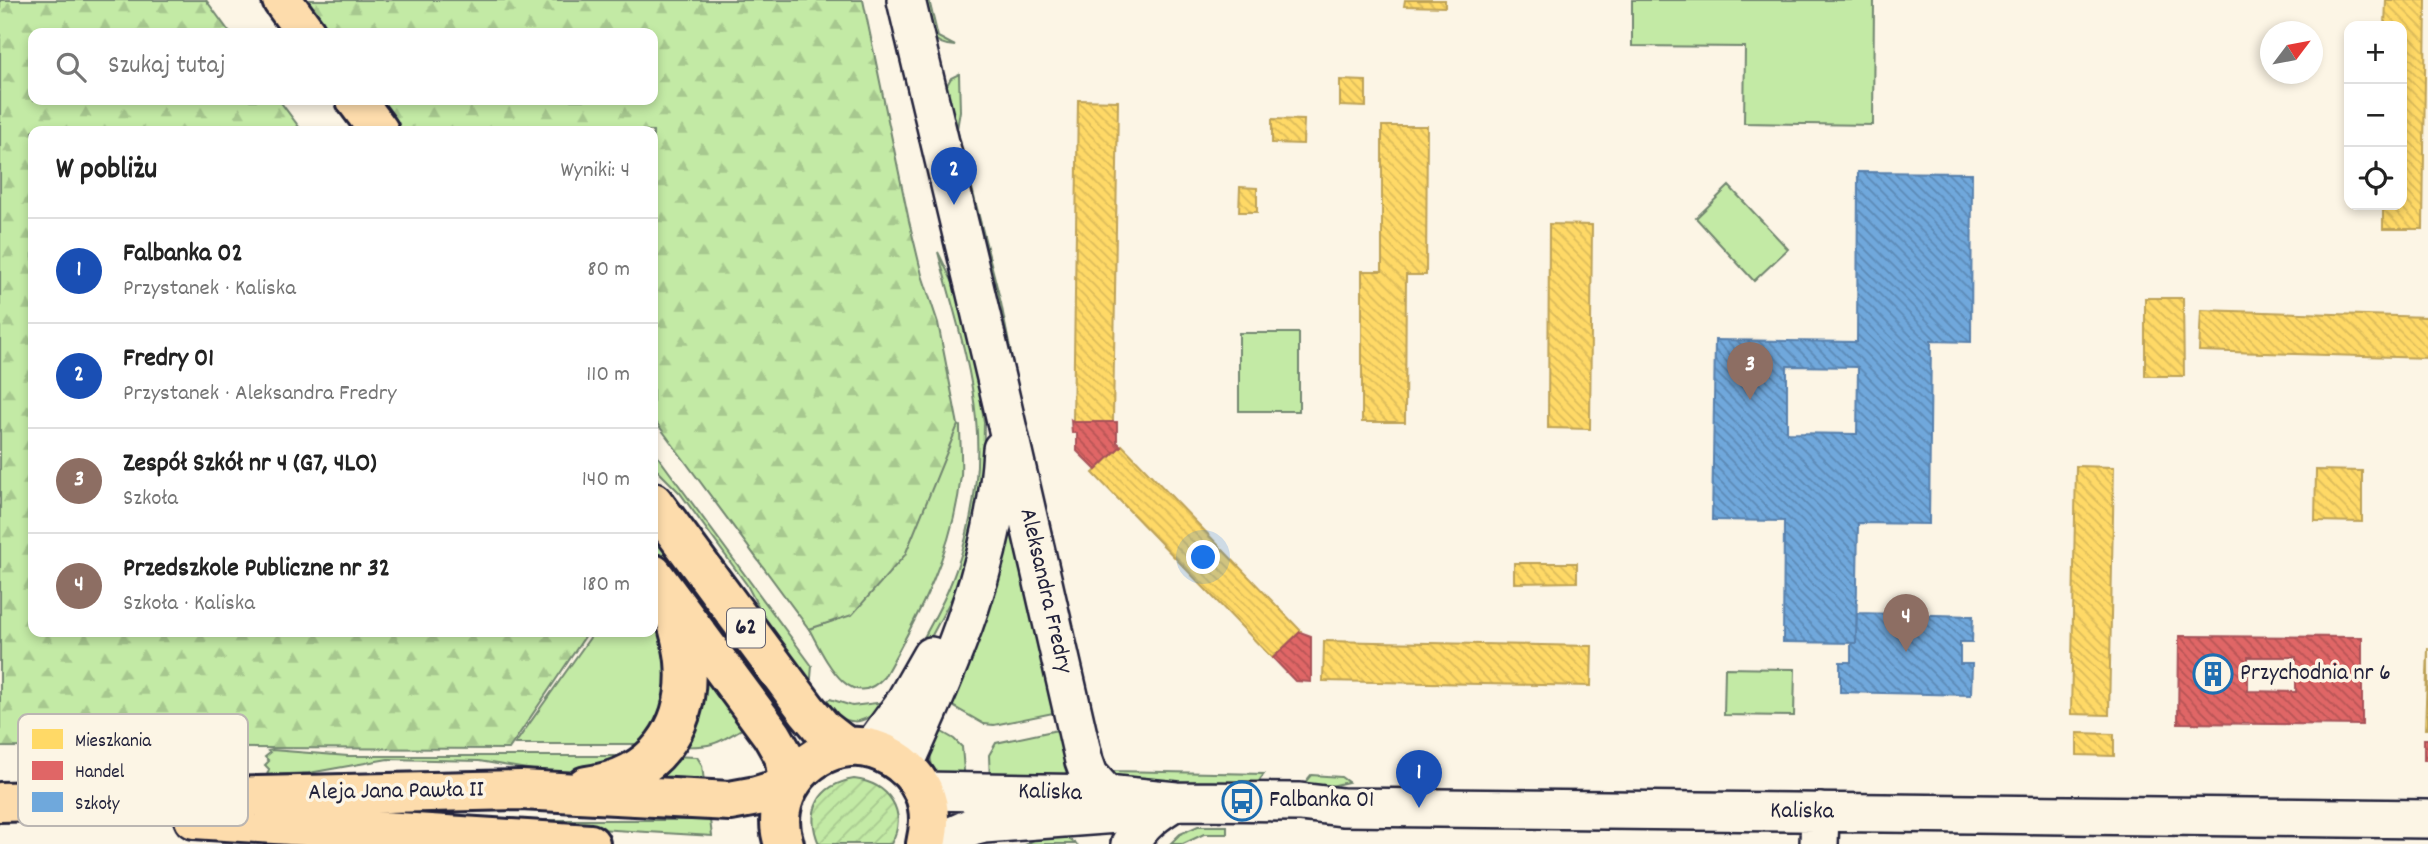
<!DOCTYPE html>
<html lang="pl">
<head>
<meta charset="utf-8">
<style>
  body { margin:0; font-family:Dekko,sans-serif; background:#f2f2f2; color:#222 }
  .controls { position:absolute; right:21px; top:21px; display:grid; overflow:hidden; border-radius:14px; box-shadow:0 4px 10px #0003 }
  .controls button { width:63px; height:63px; display:grid; place-items:center; padding:0; border:0; border-bottom:2px solid #e0e0e0; background:#fff; color:#222; font:35px sans-serif }
  .compass { position:absolute; left:2260px; top:21px; width:63px; height:63px; border-radius:50%; background:#fff; box-shadow:0 4px 10px #0003; rotate:58deg }
  .you { position:absolute; left:1204px; top:558px; width:24px; height:24px; margin:-18px; border:5px solid #fff; border-radius:50%; background:#1a73e8; box-shadow:0 0 0 10px #1a73e833 }
  .badge { display:grid; place-items:center; width:46px; height:46px; border-radius:50%; background:#ea580c; color:#fff; font-size:23px; font-weight:700 }
  .pin { position:absolute; translate:-50% -58px; filter:drop-shadow(0 2px 4px #0008) }
  .pin::after { content:''; position:absolute; top:37px; width:24px; height:21px; background:inherit; clip-path:polygon(0 0,100% 0,50% 100%) }
  .list { margin:0; padding:0; list-style:none }
  h2 { display:flex; justify-content:space-between; align-items:center; height:91px; margin:0; padding:0 28px; font-size:30px }
  h2 small { font-size:23px; font-weight:400; color:#767676 }
  .list li { display:grid; grid-template-columns:46px 1fr auto; gap:21px; align-items:center; box-sizing:border-box; height:105px; padding:0 28px; border-top:2px solid #e0e0e0 }
  .list b { display:block; font-size:26px; white-space:nowrap }
  .list p { margin:0; font-size:23px; white-space:nowrap; color:#767676 }
  .list em { font-size:23px; font-style:normal; color:#767676 }
  .icon { flex:none; width:38px; height:38px; fill:none; stroke:currentColor; stroke-width:2; stroke-linecap:round; stroke-linejoin:round }
  .map { position:relative; flex:none; width:2428px; height:844px; overflow:hidden }
  .search { position:absolute; background:#fff; box-shadow:0 4px 10px #0003; left:28px; top:28px; width:630px; height:77px; display:flex; align-items:center; gap:18px; box-sizing:border-box; padding:0 24px; border-radius:14px; color:#767676; font-size:26px }
  .panel { position:absolute; background:#fff; box-shadow:0 4px 10px #0003; left:28px; top:126px; width:630px; height:511px; border-radius:14px }
  .map>svg:first-child { display:block }
  .green { fill:#c3eaa5; stroke:#728670; stroke-width:2 }
  .forest { fill:url(#forest-firs); stroke:#728670; stroke-width:2 }
  .garden { fill:url(#garden-furrows); stroke:#728670; stroke-width:2 }
  .homes { fill:url(#homes-back-hatch); stroke:#bda259; stroke-width:2 }
  .shops { fill:url(#shops-back-hatch); stroke:#a75259; stroke-width:2; fill-rule:evenodd }
  .schools { fill:url(#schools-back-hatch); stroke:#5880ac; stroke-width:2; fill-rule:evenodd }
  .lines { fill:none; stroke-linecap:round; stroke-linejoin:round }
  .minor-casing { stroke:#22223b; stroke-width:42 }
  .major-casing { stroke:#22223b; stroke-width:44 }
  .minor { stroke:#fcf5e5; stroke-width:37 }
  .major { stroke:#fddcac; stroke-width:38 }
  .labels { text-anchor:middle; dominant-baseline:central; stroke-width:7; stroke-linejoin:round; paint-order:stroke }
  .shield { fill:#fcf5e5; stroke:#63616e; stroke-width:2 }
  .shield-label { font-size:23px; font-weight:bold; fill:#22223b }
  .street-label { font-size:24px; fill:#22223b; stroke:#fcf5e5 }
  .poi-label { font-size:24px; fill:#22223b; stroke:#fcf5e5; text-anchor:start }
  .key { fill:#fcf5e5; stroke:#bbb6b2; stroke-width:2 }
  .key-label { font-size:19px; fill:#22223b }
</style>
</head>
<body>
<div class="map">
<svg width="2428" height="844" viewBox="0 0 2428 844">
  <defs>
    <pattern id="forest-firs" width="22" height="20" patternUnits="userSpaceOnUse" patternTransform="scale(1.75)"><rect width="22" height="20" fill="#c3eaa5"/><path d="M5 1l3.5 6h-7zM16 11l3.5 6h-7z" fill="#a7c88f"/></pattern>
    <pattern id="garden-furrows" width="10" height="10" patternUnits="userSpaceOnUse" patternTransform="scale(1.75)"><rect width="10" height="10" fill="#c3eaa5"/><path d="M-1 1l2-2M0 10L10 0M9 11l2-2" fill="none" stroke="#a7c88f"/></pattern>
    <pattern id="homes-back-hatch" width="6" height="6" patternUnits="userSpaceOnUse" patternTransform="scale(1.75)"><rect width="6" height="6" fill="#ffd966"/><path d="M-1 5l2 2M0 0l6 6M5-1l2 2" fill="none" stroke="#daba59"/></pattern>
    <pattern id="shops-back-hatch" width="6" height="6" patternUnits="userSpaceOnUse" patternTransform="scale(1.75)"><rect width="6" height="6" fill="#e06666"/><path d="M-1 5l2 2M0 0l6 6M5-1l2 2" fill="none" stroke="#b55455"/></pattern>
    <pattern id="schools-back-hatch" width="6" height="6" patternUnits="userSpaceOnUse" patternTransform="scale(1.75)"><rect width="6" height="6" fill="#6fa8dc"/><path d="M-1 5l2 2M0 0l6 6M5-1l2 2" fill="none" stroke="#5b88b4"/></pattern>
  </defs>
  <rect width="100%" height="100%" fill="#fcf5e5"/>
  <filter id="ink" filterUnits="userSpaceOnUse"><feTurbulence type="fractalNoise" baseFrequency=".0143" numOctaves="2"/><feDisplacementMap in="SourceGraphic" scale="14" xChannelSelector="R" yChannelSelector="G"/><feConvolveMatrix kernelMatrix="1 2 1 2 8 2 1 2 1" color-interpolation-filters="sRGB"/></filter>
  <g filter="url(#ink)">
    <!-- green -->
    <path class="green" d="M 921,0 L 929,0 L 938,37 L 955,46 C 926,45 927,23 921,0 Z
      M 1632,0 L 1874,0 L 1873,125 L 1744,123 L 1745,47 L 1632,46 Z
      M 959,74 L 960,111 L 957,129 L 1001,303 L 1037,486 L 943,92 L 951,78 Z
      M 1729,186 L 1788,249 L 1754,281 L 1696,218 Z
      M 938,252 L 961,299 L 976,367 L 984,422 L 983,480 L 968,555 L 954,594 L 907,682 L 902,677 C 914,655 927,633 938,611 C 968,554 982,482 976,419 C 971,362 952,306 938,252 Z
      M 1239,333 L 1299,333 L 1299,411 L 1239,411 Z
      M 958,425 L 960,426 C 960,442 962,459 961,475 C 954,549 920,613 884,677 C 849,716 823,654 809,629 L 852,614 Z
      M 653,450 L 812,666 L 811,678 L 804,683 L 776,641 L 747,585 L 680,493 L 653,466 Z
      M 1012,520 L 1058,712 L 994,725 L 984,724 L 944,701 Z
      M 653,525 L 782,700 L 770,709 L 653,549 Z
      M 653,621 L 665,643 L 671,692 L 645,744 L 515,744 L 594,632 L 653,632 Z
      M 696,664 L 748,725 C 717,744 712,748 676,746 Z
      M 1725,668 L 1795,669 L 1794,716 L 1724,715 Z
      M 830,699 L 852,706 L 885,702 C 863,729 846,726 822,704 Z
      M 933,727 L 954,739 L 962,747 L 965,782 C 958,780 947,780 941,777 C 925,768 931,741 933,727 Z
      M 1062,729 L 1071,775 L 990,782 L 989,755 L 996,743 Z
      M 272,750 L 348,756 L 631,756 L 588,774 L 539,771 L 479,761 L 388,759 L 309,773 L 267,775 L 269,769 L 265,765 L 269,761 L 265,757 L 270,753 L 268,751 Z
      M 669,756 L 697,757 L 702,765 L 705,790 L 637,784 Z
      M 1097,757 L 1107,768 L 1113,771 L 1264,774 L 1259,781 L 1251,787 L 1111,783 Z
      M 1311,775 L 1341,777 L 1348,782 L 1314,790 L 1306,790 L 1306,781 Z
      M 482,820 L 710,820 L 712,836 L 483,822 Z
      M 1198,826 L 1227,826 L 1227,834 L 1204,834 L 1183,844 L 1170,844 L 1180,834 Z
      M 1061,834 L 1076,844 L 1027,844 L 1041,836 Z"/>
    <!-- forest -->
    <path class="forest" d="M 0,0 L 206,0 L 230,33 L 33,33 L 33,100 L 279,100 L 302,131 L 33,131 L 33,632 L 588,632 L 509,749 L 0,747 Z
      M 304,0 L 863,0 L 909,221 L 922,275 L 938,323 L 958,425 L 905,555 L 852,615 L 809,629 L 653,418 L 653,131 L 401,131 L 378,100 L 653,100 L 653,33 L 328,33 Z"/>
    <!-- garden -->
    <path class="garden" d="M 854,779 C 888,783 909,811 891,844 L 819,844 C 805,811 818,785 854,779 Z"/>
    <!-- homes -->
    <path class="homes" d="M 1405,0 L 1445,0 L 1445,7 L 1404,6 Z
      M 2386,0 L 2426,0 L 2423,229 L 2383,229 L 2383,205 L 2402,205 L 2402,26 L 2385,26 Z
      M 1340,80 L 1366,81 L 1366,107 L 1340,106 Z
      M 1078,100 L 1118,101 L 1113,422 L 1073,422 Z
      M 1272,119 L 1304,120 L 1303,144 L 1272,143 Z
      M 1382,126 L 1427,126 L 1426,275 L 1406,275 L 1405,422 L 1362,422 L 1362,271 L 1382,271 Z
      M 1240,187 L 1257,188 L 1257,212 L 1239,212 Z
      M 1549,224 L 1592,225 L 1590,429 L 1548,428 Z
      M 2145,298 L 2183,298 L 2184,376 L 2145,376 Z
      M 2201,310 L 2428,317 L 2428,358 L 2199,351 Z
      M 1122,445 L 1301,631 L 1272,658 L 1093,473 Z
      M 2076,466 L 2114,467 L 2109,715 L 2071,714 Z
      M 2316,470 L 2362,471 L 2362,522 L 2315,521 Z
      M 1514,563 L 1577,563 L 1577,582 L 1514,583 Z
      M 1324,641 L 1592,646 L 1591,686 L 1323,681 Z
      M 2428,648 L 2428,729 L 2425,729 Z
      M 2077,733 L 2114,734 L 2114,756 L 2077,755 Z"/>
    <!-- shops -->
    <path class="shops" d="M 1071,420 L 1073,422 L 1117,422 L 1117,442 L 1121,446 L 1096,470 L 1077,451 L 1077,433 L 1072,433 Z
      M 1300,632 L 1311,636 L 1311,682 L 1295,681 L 1273,658 Z
      M 2179,636 L 2362,637 L 2362,725 L 2178,723 ZM 2248,657 L 2296,657 L 2296,692 L 2248,691 Z
      M 2424,739 L 2428,739 L 2428,760 L 2424,760 Z"/>
    <!-- schools -->
    <path class="schools" d="M 1858,172 L 1972,173 L 1971,342 L 1931,341 L 1929,524 L 1858,523 L 1856,643 L 1783,642 L 1784,521 L 1712,520 L 1715,340 L 1857,342 ZM 1787,366 L 1858,367 L 1857,434 L 1787,433 Z
      M 1857,613 L 1973,616 L 1972,642 L 1960,642 L 1960,664 L 1972,664 L 1971,695 L 1840,692 L 1840,662 L 1851,662 L 1851,643 L 1856,643 Z"/>
    <g class="lines">
      <!-- minor casing -->
      <g class="minor-casing">
        <path id="minor" d="M 906,0 L 997,382 L 1084,761 L 1089,775 L 1106,794
          M 871,749 L 903,705 L 931,656
          M 904,767 C 951,662 996,565 1002,449
          M 923,791 L 1106,794 L 1176,801 L 1300,802 L 1342,807 L 2428,819
          M 934,844 L 972,827 L 984,824 L 1117,814
          M 1130,844 C 1141,824 1157,812 1176,801
          M 1819,844 L 1820,812"/>
      </g>
      <!-- major casing -->
      <g class="major-casing">
        <path id="major" d="M 282,0 L 306,33
          M 356,100 L 379,131
          M 653,502 L 807,710 L 823,729 L 846,747
          M 653,574 L 772,735 L 784,756 L 789,786
          M 586,786 C 654,778 691,728 685,661 C 683,639 675,617 670,597
          M 0,802 L 521,790 L 730,801 L 757,796 L 789,786
          M 194,819 L 590,844
          M 784,844 C 768,799 803,751 849,747 C 878,744 911,764 923,791 C 931,808 930,827 926,844"/>
      </g>
      <!-- minor -->
      <use href="#minor" class="minor"/>
      <!-- major -->
      <use href="#major" class="major"/>
    </g>
  </g>
  <!-- icons -->
  <defs>
    <g id="building-ring" transform="scale(2.0125)"><circle r="9.5" fill="#fcf5e5" stroke="#1f6fb2" stroke-width="1.5"/><path d="M-4-6H4V6H1V3H-1V6H-4ZM-2.5-4.3h1.7v1.8h-1.7ZM.8-4.3h1.7v1.8H.8ZM-2.5-1h1.7V.8h-1.7ZM.8-1h1.7V.8H.8Z" fill="#1f6fb2"/></g>
    <g id="bus-ring" transform="scale(2.0125)"><circle r="9.5" fill="#fcf5e5" stroke="#1f6fb2" stroke-width="1.5"/><path d="M-5-6H5V4H4V6H2V4H-2V6H-4V4H-5ZM-3.5-4V0h7V-4ZM-3.5 1.2v1.5H-2V1.2ZM2 1.2v1.5H3.5V1.2Z" fill="#1f6fb2"/></g>
  </defs>
  <g fill-rule="evenodd">
    <use href="#building-ring" x="2213" y="674"/>
    <use href="#bus-ring" x="1242" y="801"/>
  </g>
  <g class="labels">
    <!-- shield labels -->
    <rect class="shield" x="727" y="608.5" width="38" height="39" rx="5"/>
    <g class="shield-label">
      <text x="746" y="628">62</text>
    </g>
    <!-- street labels -->
    <g class="street-label">
      <text transform="translate(1045 591) rotate(77)">Aleksandra Fredry</text>
      <text transform="translate(396 792) rotate(-1)">Aleja Jana Pawła II</text>
      <text transform="translate(1050 793) rotate(2)">Kaliska</text>
      <text transform="translate(1802 812) rotate(1)">Kaliska</text>
    </g>
    <!-- poi labels -->
    <g class="poi-label">
      <text x="2240" y="674">Przychodnia nr 6</text>
      <text x="1269" y="801">Falbanka 01</text>
    </g>
  </g>
  <!-- legend -->
  <rect x="18" y="714" width="230" height="112" rx="10" class="key"/>
  <rect x="32" y="729" width="31" height="20" fill="#ffd966"/>
  <rect x="32" y="761" width="31" height="19" fill="#e06666"/>
  <rect x="32" y="792" width="31" height="20" fill="#6fa8dc"/>
  <g class="key-label">
    <text x="75" y="746">Mieszkania</text>
    <text x="75" y="777">Handel</text>
    <text x="75" y="809">Szkoły</text>
  </g>
</svg>
<div class="controls">
<button>+</button>
<button>−</button>
<button><svg class="icon" aria-label="locate" viewBox="0 0 24 24"><circle cx="12" cy="12" r="6"/><path d="M12 2v4M12 18v4M2 12h4M18 12h4"/></svg></button>
</div>
<svg class="compass" viewBox="-18 -18 36 36"><path d="M0-13l5 13h-10z" fill="#e53935"/><path d="M0 13l5-13h-10z" fill="#767676"/></svg>
<div class="you"></div>
<div class="pin badge" style="left:1419px;top:808px;background:#1a4fb4">1</div>
<div class="pin badge" style="left:954px;top:205px;background:#1a4fb4">2</div>
<div class="pin badge" style="left:1750px;top:400px;background:#8d6e63">3</div>
<div class="pin badge" style="left:1906px;top:652px;background:#8d6e63">4</div>
<div class="search"><svg class="icon" aria-label="search" viewBox="0 0 24 24"><circle cx="10" cy="10" r="6"/><path d="M15 15l6 6"/></svg>Szukaj tutaj</div>
<section class="panel">
<h2>W pobliżu<small>Wyniki: 4</small></h2>
<ul class="list">
<li><span class="badge" style="background:#1a4fb4">1</span><div><b>Falbanka 02</b><p>Przystanek · Kaliska</p></div><em>80 m</em></li>
<li><span class="badge" style="background:#1a4fb4">2</span><div><b>Fredry 01</b><p>Przystanek · Aleksandra Fredry</p></div><em>110 m</em></li>
<li><span class="badge" style="background:#8d6e63">3</span><div><b>Zespół Szkół nr 4 (G7, 4LO)</b><p>Szkoła</p></div><em>140 m</em></li>
<li><span class="badge" style="background:#8d6e63">4</span><div><b>Przedszkole Publiczne nr 32</b><p>Szkoła · Kaliska</p></div><em>180 m</em></li>
</ul>
</section>
</div>
</body>
</html>
